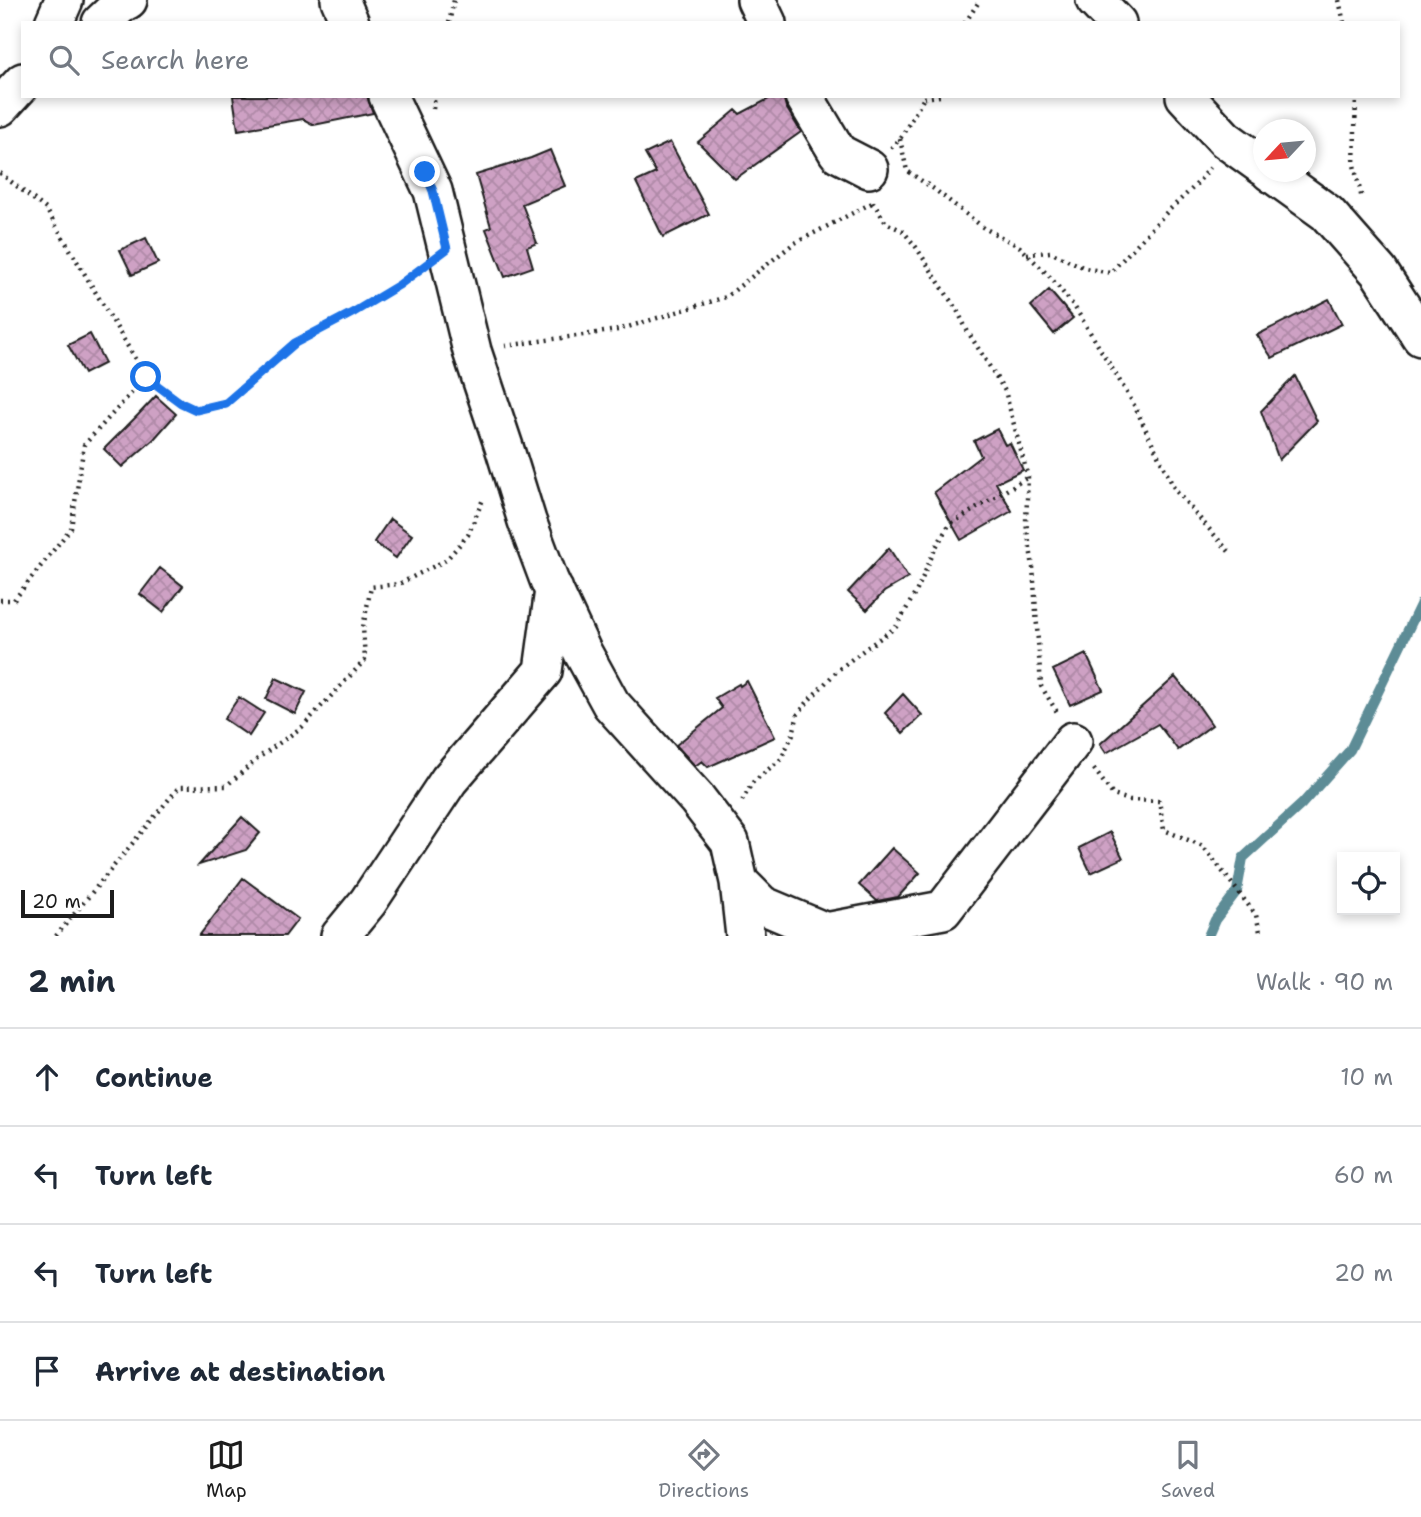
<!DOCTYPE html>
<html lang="en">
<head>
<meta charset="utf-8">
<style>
  body { margin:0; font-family:"Shantell Sans",sans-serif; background:#f2f2f3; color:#1f2937 }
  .controls { position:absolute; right:21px; bottom:21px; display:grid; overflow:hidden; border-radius:0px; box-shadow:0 4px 10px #0003 }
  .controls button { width:63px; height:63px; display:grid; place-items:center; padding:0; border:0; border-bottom:2px solid #e0e1e3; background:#fff; color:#1f2937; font:35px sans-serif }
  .compass { position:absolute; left:1253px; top:119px; width:63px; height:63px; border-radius:50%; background:#fff; box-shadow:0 4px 10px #0003; rotate:244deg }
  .scale { position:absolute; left:21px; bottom:18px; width:93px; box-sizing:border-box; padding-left:7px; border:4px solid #1c1c1c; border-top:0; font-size:19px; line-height:24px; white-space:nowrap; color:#1c1c1c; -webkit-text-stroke:5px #fff; paint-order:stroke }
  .stop { position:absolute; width:21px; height:21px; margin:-16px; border:5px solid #1a73e8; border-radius:50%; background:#fff }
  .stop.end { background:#1a73e8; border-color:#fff; box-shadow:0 2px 7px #0008 }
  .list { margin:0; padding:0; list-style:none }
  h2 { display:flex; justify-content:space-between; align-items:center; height:91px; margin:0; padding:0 28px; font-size:30px }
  h2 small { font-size:23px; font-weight:400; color:#747a83 }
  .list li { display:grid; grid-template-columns:46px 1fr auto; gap:21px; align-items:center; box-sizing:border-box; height:98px; padding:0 28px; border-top:2px solid #e0e1e3 }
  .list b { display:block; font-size:26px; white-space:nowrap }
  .list em { font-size:23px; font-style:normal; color:#747a83 }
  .icon { flex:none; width:38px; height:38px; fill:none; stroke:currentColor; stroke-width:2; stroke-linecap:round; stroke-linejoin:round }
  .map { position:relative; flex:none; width:1421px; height:936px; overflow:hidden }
  .search { position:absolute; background:#fff; box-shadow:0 4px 10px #0003; left:21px; right:21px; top:21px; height:77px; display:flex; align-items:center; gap:18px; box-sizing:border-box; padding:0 24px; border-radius:0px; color:#747a83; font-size:26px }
  .sheet { height:483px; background:#fff }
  nav { display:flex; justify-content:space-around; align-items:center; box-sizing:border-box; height:98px; border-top:2px solid #e0e1e3; background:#fff; font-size:19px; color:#747a83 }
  nav a { display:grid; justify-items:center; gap:4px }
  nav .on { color:#1c1c1c }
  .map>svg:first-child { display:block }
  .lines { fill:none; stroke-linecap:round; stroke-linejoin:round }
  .stream { stroke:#5d8c96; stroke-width:10 }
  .building { fill:url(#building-cross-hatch); stroke:#1c1c1c; stroke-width:2 }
  .minor-casing { stroke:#1c1c1c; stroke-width:42 }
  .path { stroke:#1c1c1c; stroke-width:4.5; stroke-dasharray:2 5; stroke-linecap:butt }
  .minor { stroke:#fff; stroke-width:37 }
  .route { stroke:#1a73e8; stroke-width:9 }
</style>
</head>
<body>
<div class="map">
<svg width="1421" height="936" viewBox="0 0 1421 936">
  <defs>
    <pattern id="building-cross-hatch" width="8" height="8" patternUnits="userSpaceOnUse" patternTransform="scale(1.75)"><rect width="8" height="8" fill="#cea1c4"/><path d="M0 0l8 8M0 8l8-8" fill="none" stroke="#b08aa8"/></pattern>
  </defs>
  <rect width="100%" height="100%" fill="#fff"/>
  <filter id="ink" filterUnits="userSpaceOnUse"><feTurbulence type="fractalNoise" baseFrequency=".0143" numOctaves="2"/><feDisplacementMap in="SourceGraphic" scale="14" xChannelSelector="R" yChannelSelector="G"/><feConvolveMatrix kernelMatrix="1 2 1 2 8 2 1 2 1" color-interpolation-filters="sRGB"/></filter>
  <g filter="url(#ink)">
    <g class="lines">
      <!-- stream -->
      <path class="stream" d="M 1208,936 L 1215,920 L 1237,891 L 1243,858 L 1302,804 L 1350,750 L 1421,603"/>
    </g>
    <!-- building -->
    <path class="building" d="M 233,96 L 367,96 L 373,113 L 314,125 L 303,119 L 238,130 Z
      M 774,96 L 783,96 L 786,107 L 801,132 L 735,179 L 698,142 L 736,110 L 740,114 Z
      M 670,142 L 709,214 L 663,237 L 636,182 L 656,173 L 645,154 Z
      M 550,150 L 565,186 L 522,204 L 537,243 L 527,247 L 533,267 L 505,277 L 486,229 L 491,227 L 476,175 L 531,158 Z
      M 146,238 L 158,263 L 132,275 L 120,250 Z
      M 1049,290 L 1073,318 L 1054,334 L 1031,306 Z
      M 1329,299 L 1342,324 L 1272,358 L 1257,335 Z
      M 90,334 L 105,363 L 84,374 L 68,345 Z
      M 1295,376 L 1317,421 L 1279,460 L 1261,411 Z
      M 156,396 L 176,414 L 154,439 L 122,467 L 104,449 L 138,415 Z
      M 997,429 L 1005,445 L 1010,443 L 1023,470 L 996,483 L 1012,511 L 961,540 L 934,492 L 981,456 L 974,441 Z
      M 390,519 L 412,535 L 396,558 L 374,542 Z
      M 889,548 L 908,578 L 884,592 L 867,610 L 848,592 Z
      M 160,568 L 183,586 L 163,612 L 140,594 Z
      M 1086,654 L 1103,690 L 1070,705 L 1053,670 Z
      M 1175,677 L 1196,702 L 1212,725 L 1178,750 L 1158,724 L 1106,753 L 1100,744 Z
      M 276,678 L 306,692 L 295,714 L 266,699 Z
      M 747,681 L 775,737 L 708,767 L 702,761 L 695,766 L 676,745 L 722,708 L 715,698 L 739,684 L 740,686 Z
      M 903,694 L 922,715 L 903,733 L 885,713 Z
      M 239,697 L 264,713 L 249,736 L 224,719 Z
      M 242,817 L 260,833 L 246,850 L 199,865 Z
      M 1110,832 L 1123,858 L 1091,873 L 1079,848 Z
      M 892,848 L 920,873 L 898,897 L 877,901 L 859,885 Z
      M 243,878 L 298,919 L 285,936 L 199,936 Z"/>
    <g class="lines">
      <!-- minor casing -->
      <g class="minor-casing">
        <path id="minor" d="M 340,0 L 350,23
          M 756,0 L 767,23
          M 1095,0 L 1117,23
          M 54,23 L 64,0
          M 101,23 L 122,3 L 128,0
          M 388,96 L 433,191 L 472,351 L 505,450 L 527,521 L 549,580 L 582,651 L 611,704 L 697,799 L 730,842 L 739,882 L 745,936
          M 804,96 L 838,153 L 869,169
          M 1185,96 L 1225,139 L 1264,167
          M 0,107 L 23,82
          M 1270,172 L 1327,213 L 1379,272 L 1421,337
          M 739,882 L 762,905 L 826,932 L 943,910 L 1073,741
          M 340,936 L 368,902 L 449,780 L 543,671 L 554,590"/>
      </g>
      <!-- path -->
      <path class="path" d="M 1339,0 L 1344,23
        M 449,23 L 454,0
        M 965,23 L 980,0
        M 1356,96 L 1354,165 L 1362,199
        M 924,98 L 940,96
        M 433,109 L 435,96
        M 900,139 L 907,171 L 934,189 L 984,228 L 1020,247 L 1050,277 L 1074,306 L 1132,401 L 1175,490 L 1232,555
        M 891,148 L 900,139 L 925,96
        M 0,173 L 46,209 L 146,377 L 181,403 L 196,410 L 226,403 L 295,343 L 354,312 L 399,285 L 419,271
        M 873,202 L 886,223 L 903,231 L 916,247 L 958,312 L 968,332 L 1005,391 L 1028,477 L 1026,522 L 1033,567 L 1041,686 L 1057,712
        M 1027,254 L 1050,252 L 1085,268 L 1110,273 L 1167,212 L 1194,187 L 1210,168
        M 505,346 L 618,330 L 726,297 L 793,244 L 872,203
        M 0,600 L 14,600 L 71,528 L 84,445 L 146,377
        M 1094,769 L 1113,795 L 1130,800 L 1159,801 L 1164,830 L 1203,846 L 1256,915 L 1261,936
        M 742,801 L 752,783 L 781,759 L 793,734 L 798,714 L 810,699 L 838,670 L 865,649 L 896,627 L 917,590 L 936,547 L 949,525 L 1028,477
        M 56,936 L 179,787 L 226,786 L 261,756 L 302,727 L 365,660 L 363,627 L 371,587 L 399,584 L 446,560 L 468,535 L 484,497"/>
      <!-- minor -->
      <use href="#minor" class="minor"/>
    </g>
  </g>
  <g class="lines" filter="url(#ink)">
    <!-- route -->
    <path class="route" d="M 146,377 L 181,403 L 196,410 L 226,403 L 295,343 L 354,312 L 399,285 L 447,249 L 433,191 L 425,172"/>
  </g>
</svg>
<div class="controls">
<button><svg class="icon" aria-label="locate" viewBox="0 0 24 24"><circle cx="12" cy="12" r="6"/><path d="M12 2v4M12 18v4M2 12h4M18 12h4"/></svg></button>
</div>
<svg class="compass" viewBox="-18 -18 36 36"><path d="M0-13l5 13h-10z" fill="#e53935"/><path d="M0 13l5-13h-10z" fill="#747a83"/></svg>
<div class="scale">20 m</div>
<div class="stop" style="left:146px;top:377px"></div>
<div class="stop end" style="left:425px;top:172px"></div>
<div class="search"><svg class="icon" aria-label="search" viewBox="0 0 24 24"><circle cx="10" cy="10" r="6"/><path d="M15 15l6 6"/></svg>Search here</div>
</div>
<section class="sheet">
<h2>2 min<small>Walk · 90 m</small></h2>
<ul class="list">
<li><svg class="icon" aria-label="ahead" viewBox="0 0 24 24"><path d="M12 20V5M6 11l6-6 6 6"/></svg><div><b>Continue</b></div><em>10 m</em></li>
<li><svg class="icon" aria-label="left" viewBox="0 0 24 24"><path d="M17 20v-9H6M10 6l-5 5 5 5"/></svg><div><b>Turn left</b></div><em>60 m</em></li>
<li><svg class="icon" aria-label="left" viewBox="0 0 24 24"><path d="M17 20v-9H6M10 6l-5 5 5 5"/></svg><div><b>Turn left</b></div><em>20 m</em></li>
<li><svg class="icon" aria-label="arrive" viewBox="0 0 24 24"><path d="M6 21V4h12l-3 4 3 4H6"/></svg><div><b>Arrive at destination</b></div></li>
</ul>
</section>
<nav>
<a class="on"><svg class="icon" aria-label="map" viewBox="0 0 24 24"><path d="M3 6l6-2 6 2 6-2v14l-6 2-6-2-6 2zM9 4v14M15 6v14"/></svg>Map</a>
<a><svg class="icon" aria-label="directions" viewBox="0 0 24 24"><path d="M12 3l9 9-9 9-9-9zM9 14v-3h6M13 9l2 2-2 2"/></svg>Directions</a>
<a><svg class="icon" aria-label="saved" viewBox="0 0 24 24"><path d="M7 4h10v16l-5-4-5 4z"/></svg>Saved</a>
</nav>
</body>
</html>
